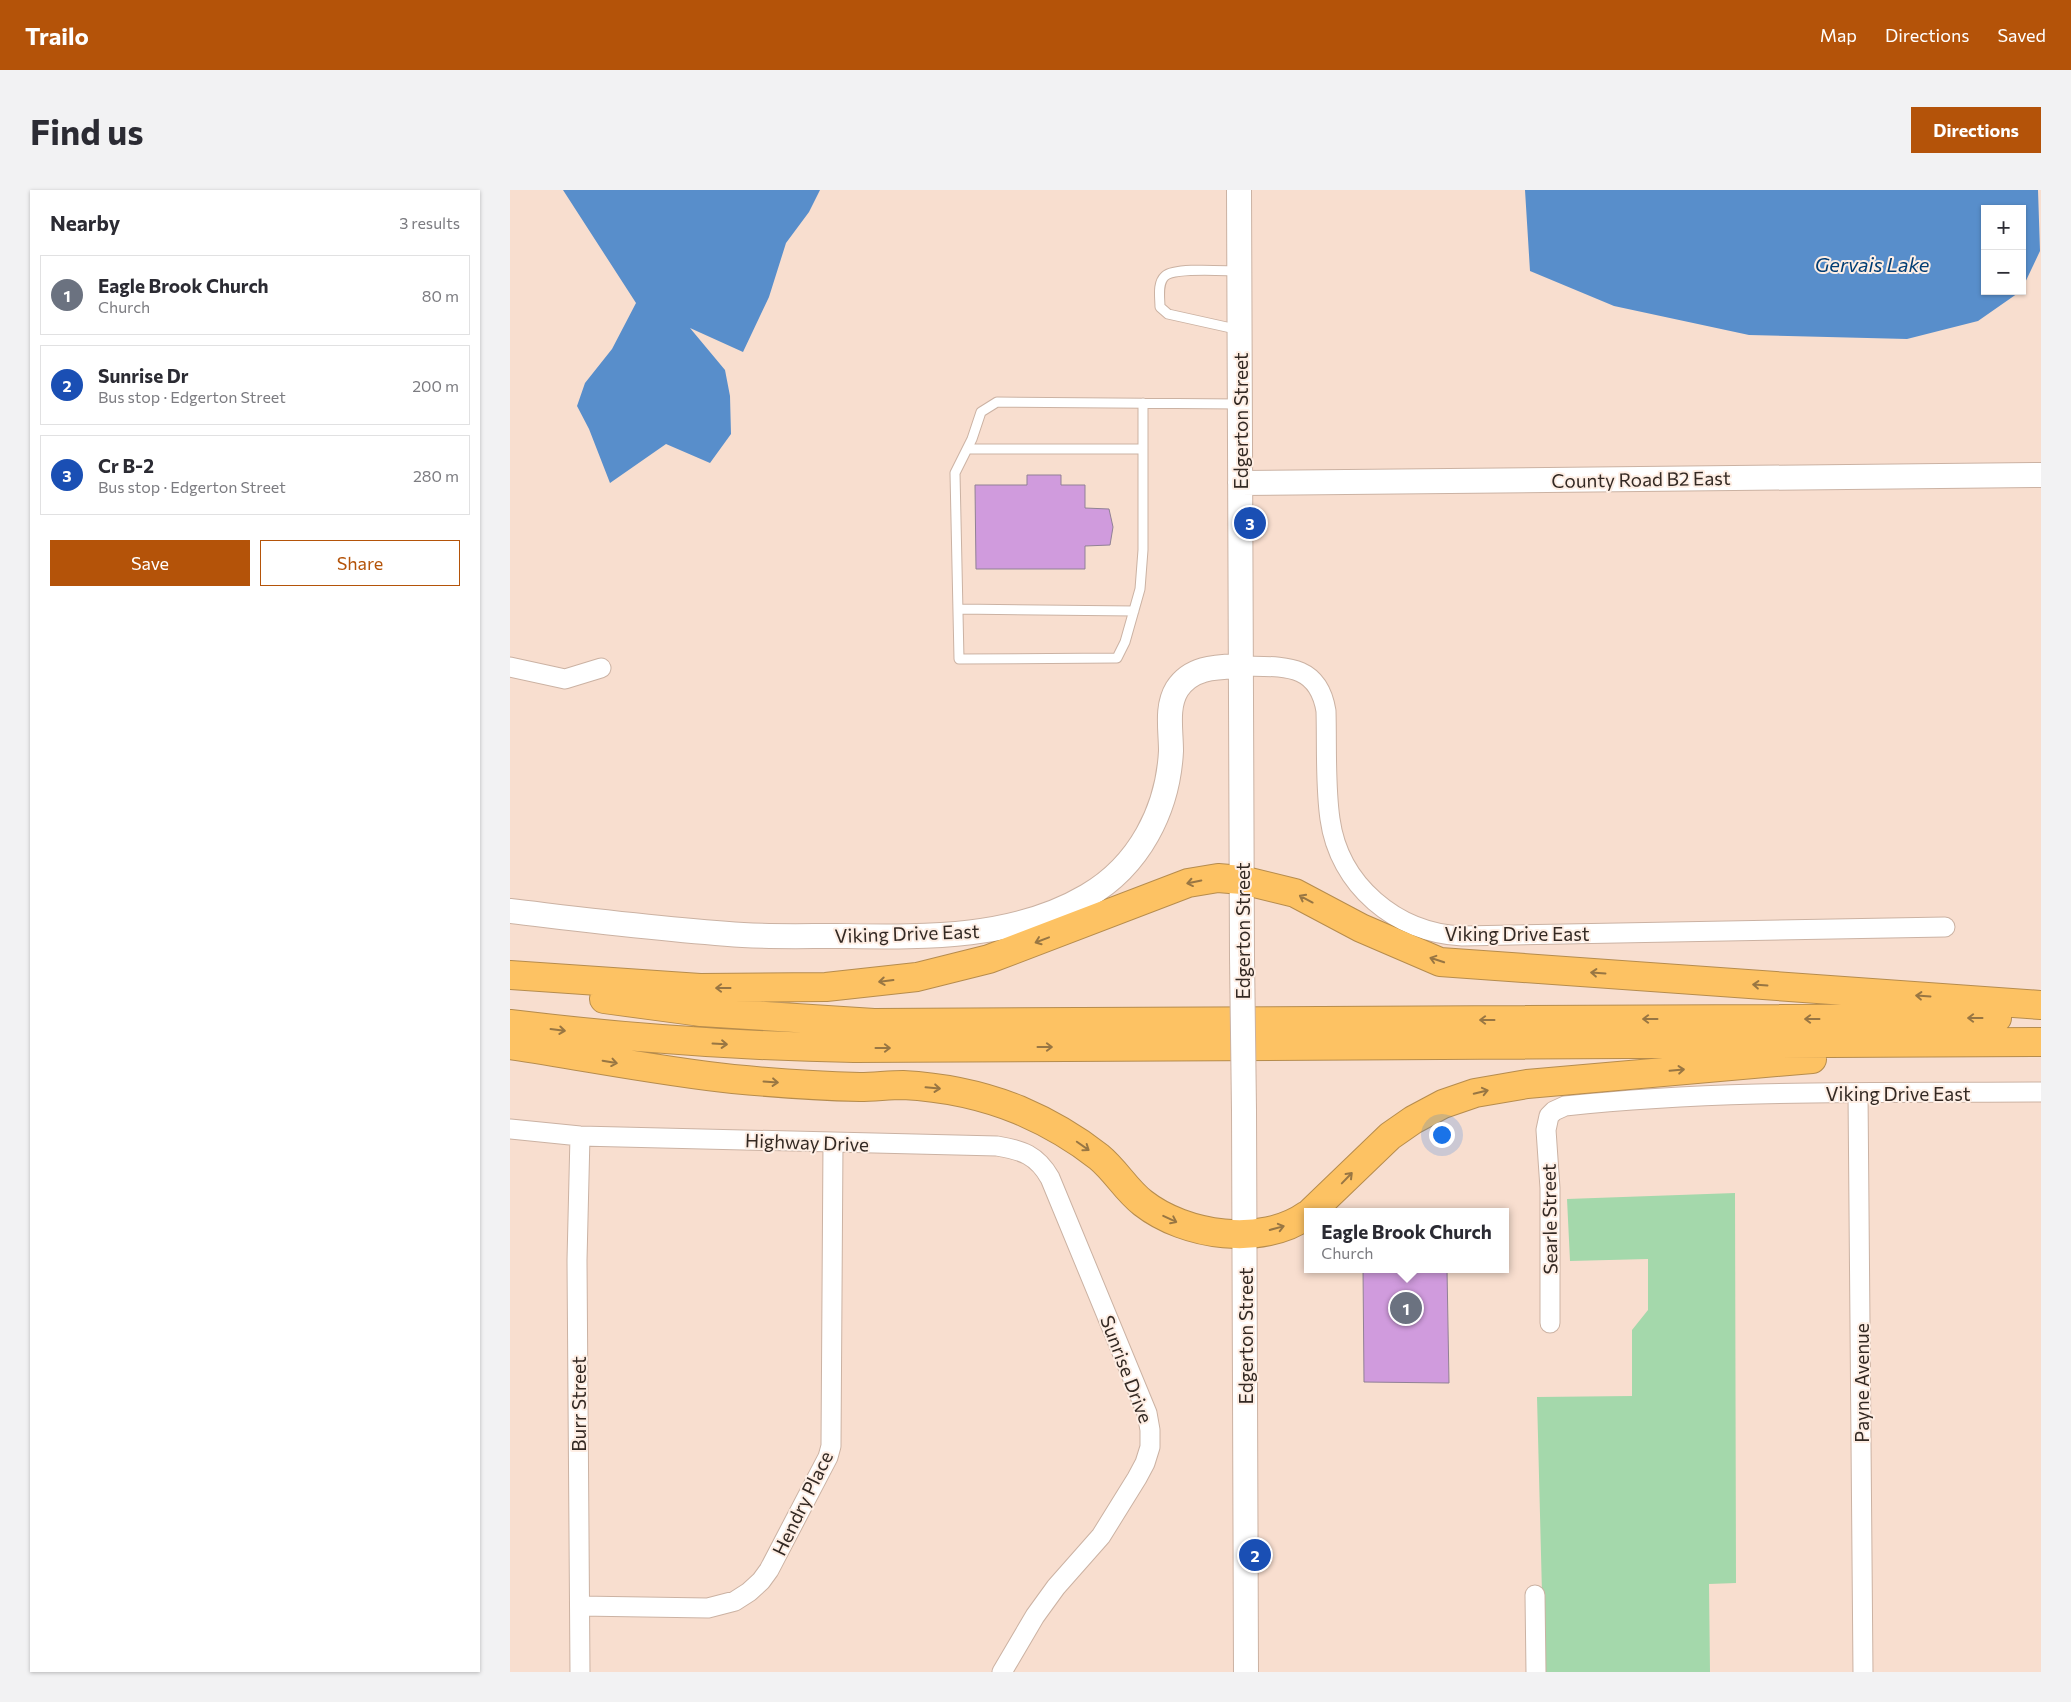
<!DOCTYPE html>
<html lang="en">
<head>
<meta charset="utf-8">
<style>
  body { margin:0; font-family:Commissioner,sans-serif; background:#f2f2f3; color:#2b2b33 }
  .controls { position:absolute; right:15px; top:15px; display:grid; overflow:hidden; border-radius:0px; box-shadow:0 1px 4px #0004 }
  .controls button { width:45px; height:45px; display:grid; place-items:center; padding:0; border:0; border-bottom:1px solid #e1e1e2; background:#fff; color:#2b2b33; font:25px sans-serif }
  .you { position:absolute; left:931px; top:944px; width:18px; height:18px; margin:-12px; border:4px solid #fff; border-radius:50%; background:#1a73e8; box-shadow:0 0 0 8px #1a73e833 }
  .badge { display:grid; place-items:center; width:32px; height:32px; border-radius:50%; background:#b45309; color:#fff; font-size:16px; font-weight:700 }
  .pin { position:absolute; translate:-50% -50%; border:2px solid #fff; box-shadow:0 1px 5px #0006 }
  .popup { position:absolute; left:794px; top:1018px; width:205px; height:65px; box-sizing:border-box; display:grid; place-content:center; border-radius:0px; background:#fff; filter:drop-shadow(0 1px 4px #0005); font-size:16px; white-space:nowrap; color:#7c7c81 }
  .popup b { font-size:19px; color:#2b2b33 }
  .popup::after { content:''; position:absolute; left:50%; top:100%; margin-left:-10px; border:10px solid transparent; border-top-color:#fff }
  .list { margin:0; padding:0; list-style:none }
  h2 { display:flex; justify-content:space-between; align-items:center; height:65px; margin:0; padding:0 20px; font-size:21px }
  h2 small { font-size:16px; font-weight:400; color:#7c7c81 }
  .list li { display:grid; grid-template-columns:32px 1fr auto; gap:15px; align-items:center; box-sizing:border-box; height:80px; margin:0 10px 10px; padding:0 10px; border:1px solid #e1e1e2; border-radius:0px }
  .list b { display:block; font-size:19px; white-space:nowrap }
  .list p { margin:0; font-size:16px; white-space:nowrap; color:#7c7c81 }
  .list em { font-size:16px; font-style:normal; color:#7c7c81 }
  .actions { display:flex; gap:10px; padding:15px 20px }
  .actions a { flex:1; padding:11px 0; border:1px solid #b45309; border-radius:0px; text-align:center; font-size:18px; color:#b45309 }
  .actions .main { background:#b45309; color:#fff }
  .map { position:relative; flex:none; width:1531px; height:1482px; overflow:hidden; border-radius:0px }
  header { display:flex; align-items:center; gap:30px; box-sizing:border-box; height:70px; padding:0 25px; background:#b45309; color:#fff }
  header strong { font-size:24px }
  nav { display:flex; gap:28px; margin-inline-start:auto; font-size:18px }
  .intro { display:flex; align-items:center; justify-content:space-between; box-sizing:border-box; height:120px; padding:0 30px }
  h1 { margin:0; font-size:35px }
  .button { padding:12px 22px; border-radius:0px; background:#b45309; color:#fff; font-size:18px; font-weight:700 }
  main { display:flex; gap:30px; padding:0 30px }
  aside { flex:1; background:#fff; border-radius:0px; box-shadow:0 1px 4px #0004 }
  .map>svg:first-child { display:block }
  .green { fill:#a4d8ab }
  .water { fill:#588ecb }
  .building { fill:#d09bdd; stroke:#918195 }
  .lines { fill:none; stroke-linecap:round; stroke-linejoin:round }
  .service-casing { stroke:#cbb2a3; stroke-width:11 }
  .minor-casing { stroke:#cbb2a3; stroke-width:21 }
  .tertiary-casing { stroke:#cbb2a3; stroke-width:26 }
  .motorway-casing { stroke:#b68c4d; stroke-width:30 }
  .service { stroke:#fff; stroke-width:9 }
  .minor { stroke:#fff; stroke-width:19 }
  .tertiary { stroke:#fff; stroke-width:24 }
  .motorway { stroke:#fdc263; stroke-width:28 }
  .tertiary-bridge-casing { stroke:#cbb2a3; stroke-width:26; stroke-linecap:butt }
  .tertiary-bridge { stroke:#fff; stroke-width:24 }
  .oneway { stroke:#987643 }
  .labels { text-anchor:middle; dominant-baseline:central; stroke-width:4; stroke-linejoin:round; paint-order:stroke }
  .street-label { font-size:19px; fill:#332923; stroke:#feeee4 }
  .water-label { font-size:20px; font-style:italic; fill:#003d74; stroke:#feeee4 }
</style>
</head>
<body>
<header>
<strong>Trailo</strong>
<nav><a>Map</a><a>Directions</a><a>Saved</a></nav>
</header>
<div class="intro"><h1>Find us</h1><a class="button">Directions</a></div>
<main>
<aside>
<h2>Nearby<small>3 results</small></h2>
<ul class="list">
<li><span class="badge" style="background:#6b7280">1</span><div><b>Eagle Brook Church</b><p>Church</p></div><em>80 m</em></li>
<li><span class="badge" style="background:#1a4fb4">2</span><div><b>Sunrise Dr</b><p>Bus stop · Edgerton Street</p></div><em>200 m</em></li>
<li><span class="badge" style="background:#1a4fb4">3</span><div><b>Cr B-2</b><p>Bus stop · Edgerton Street</p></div><em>280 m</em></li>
</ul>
<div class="actions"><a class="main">Save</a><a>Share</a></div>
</aside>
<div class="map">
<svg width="1531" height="1482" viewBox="0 0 1531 1482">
  <rect width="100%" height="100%" fill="#f8decf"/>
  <!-- green -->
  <path class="green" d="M 1225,1003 L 1226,1393 L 1199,1394 L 1200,1482 L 1034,1482 L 1027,1207 L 1122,1206 L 1122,1140 L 1138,1120 L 1138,1069 L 1060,1071 L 1057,1009 Z"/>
  <!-- water -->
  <path class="water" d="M 53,0 L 310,0 L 299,22 L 276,53 L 259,107 L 233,162 L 180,138 L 215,180 L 220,206 L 221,244 L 200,273 L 156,254 L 100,293 L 79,239 L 67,216 L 75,193 L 102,159 L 126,113 Z
    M 1015,0 L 1528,0 L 1530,61 L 1512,99 L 1512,19 L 1475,19 L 1475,101 L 1511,101 L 1468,131 L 1397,149 L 1239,145 L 1104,116 L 1020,81 Z"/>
  <!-- building -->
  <path class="building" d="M 517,285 L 551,285 L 551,295 L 575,295 L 575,318 L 599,319 L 603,337 L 600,355 L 575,356 L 575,379 L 466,379 L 465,295 L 517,295 Z
    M 853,1079 L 937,1079 L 939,1193 L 854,1192 Z"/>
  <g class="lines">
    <!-- service casing -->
    <g class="service-casing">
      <path id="service" d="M 729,81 C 714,81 665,77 655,86 C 647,93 650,108 650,117 L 658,124 L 730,140
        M 633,213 L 633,360 L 630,399 L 615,452 L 607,468 L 449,469 L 445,283 L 462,249 L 471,222 L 487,212 L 730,214
        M 457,259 L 633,259
        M 448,419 L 624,421"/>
    </g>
    <!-- minor casing -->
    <g class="minor-casing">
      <path id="minor" d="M 732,476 C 772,477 808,472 816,521 C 817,557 815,594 820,629 C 829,695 886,743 952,746 L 1435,737
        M 0,477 L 55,489 L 91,478
        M 1348,903 L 1353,1482
        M 0,939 L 70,946 L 487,956 C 512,960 527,965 540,988 L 637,1223 L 640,1240 L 640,1257 L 635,1273 L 627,1288 L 591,1346 L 546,1397 L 525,1426 L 492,1482
        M 70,946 L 67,1070 L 70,1482
        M 1040,1133 L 1040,998 L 1036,940 L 1039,926 L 1044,921 L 1055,916 C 1213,899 1372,903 1531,902
        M 1025,1405 L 1026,1482
        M 70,1416 L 198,1418 L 225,1411 L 239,1402 L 251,1391 L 259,1380 L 318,1267 L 321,1256 L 323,953"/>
    </g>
    <!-- tertiary casing -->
    <g class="tertiary-casing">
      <path id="tertiary" d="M 729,0 L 732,767
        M 730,293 L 1531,285
        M 0,721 C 77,730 155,740 233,745 C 264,747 296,746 327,746 C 411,747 502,750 577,706 C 629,676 658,620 661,561 C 661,540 656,517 667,499 C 682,476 708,477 732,476
        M 734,920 L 736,1482"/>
    </g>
    <!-- motorway casing -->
    <g class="motorway-casing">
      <path id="motorway" d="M 0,785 L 190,798 L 316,797 L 407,787 L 479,769 L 678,693 L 708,688 L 732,690 L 785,703 L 851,738 L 930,772 L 1531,815
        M 94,809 L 191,822 L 364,833 L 1487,828
        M 0,834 C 115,848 229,856 344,858 L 1531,852
        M 0,855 C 74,866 148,881 223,889 C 265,893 308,896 350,897 C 364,897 379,895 393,895 C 432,897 472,905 509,920 C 537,932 565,948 589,967 C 606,981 616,1000 633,1013 C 675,1046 752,1057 797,1025
        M 801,1022 L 880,946 L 903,930 L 933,914 L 965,903 L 1017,894 L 1302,869"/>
    </g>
    <!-- service -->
    <use href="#service" class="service"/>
    <!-- minor -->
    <use href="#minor" class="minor"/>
    <!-- tertiary -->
    <use href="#tertiary" class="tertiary"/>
    <!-- motorway -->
    <use href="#motorway" class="motorway"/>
    <!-- tertiary-bridge casing -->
    <g class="tertiary-bridge-casing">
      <path id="tertiary-bridge" d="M 732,767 L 734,920"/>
    </g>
    <!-- tertiary-bridge -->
    <use href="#tertiary-bridge" class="tertiary-bridge"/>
  </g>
  <!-- one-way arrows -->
  <defs><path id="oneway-shaft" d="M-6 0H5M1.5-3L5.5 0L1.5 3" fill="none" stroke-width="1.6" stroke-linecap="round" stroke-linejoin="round" transform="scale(1.25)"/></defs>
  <g class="oneway">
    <use href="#oneway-shaft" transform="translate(684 692) rotate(168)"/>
    <use href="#oneway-shaft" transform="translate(796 709) rotate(-152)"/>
    <use href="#oneway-shaft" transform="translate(532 750) rotate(159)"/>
    <use href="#oneway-shaft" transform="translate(927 770) rotate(-162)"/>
    <use href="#oneway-shaft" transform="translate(1088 783) rotate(-176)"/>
    <use href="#oneway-shaft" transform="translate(376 791) rotate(173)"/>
    <use href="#oneway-shaft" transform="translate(1250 795) rotate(-176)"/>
    <use href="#oneway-shaft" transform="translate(213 798) rotate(180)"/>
    <use href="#oneway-shaft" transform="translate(1413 806) rotate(-176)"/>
    <use href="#oneway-shaft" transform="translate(1465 828) rotate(180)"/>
    <use href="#oneway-shaft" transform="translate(1140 829) rotate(180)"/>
    <use href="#oneway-shaft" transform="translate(1302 829) rotate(180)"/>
    <use href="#oneway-shaft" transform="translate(977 830) rotate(180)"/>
    <use href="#oneway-shaft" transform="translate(48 840) rotate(7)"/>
    <use href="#oneway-shaft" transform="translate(210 854) rotate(3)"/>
    <use href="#oneway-shaft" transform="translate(535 857)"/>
    <use href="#oneway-shaft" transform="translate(373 858)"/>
    <use href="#oneway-shaft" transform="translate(100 872) rotate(10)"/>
    <use href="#oneway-shaft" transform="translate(1167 880) rotate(-5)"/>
    <use href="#oneway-shaft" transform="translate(261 892) rotate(4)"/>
    <use href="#oneway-shaft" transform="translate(423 898) rotate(5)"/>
    <use href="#oneway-shaft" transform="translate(971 902) rotate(-14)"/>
    <use href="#oneway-shaft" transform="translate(573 956) rotate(35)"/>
    <use href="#oneway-shaft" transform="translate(837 988) rotate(-46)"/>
    <use href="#oneway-shaft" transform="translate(660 1029) rotate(25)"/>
    <use href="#oneway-shaft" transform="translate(767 1038) rotate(-15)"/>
  </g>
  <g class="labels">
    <!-- street labels -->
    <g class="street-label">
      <text transform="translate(730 231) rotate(-90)">Edgerton Street</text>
      <text transform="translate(1131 289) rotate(-1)">County Road B2 East</text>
      <text transform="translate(732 741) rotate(-90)">Edgerton Street</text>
      <text transform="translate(397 743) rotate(-2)">Viking Drive East</text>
      <text x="1007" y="743">Viking Drive East</text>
      <text x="1388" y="903">Viking Drive East</text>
      <text transform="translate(297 952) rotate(2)">Highway Drive</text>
      <text transform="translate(1039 1029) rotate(-91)">Searle Street</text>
      <text transform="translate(735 1146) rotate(-90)">Edgerton Street</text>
      <text transform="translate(617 1179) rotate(69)">Sunrise Drive</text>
      <text transform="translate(1351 1193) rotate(-90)">Payne Avenue</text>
      <text transform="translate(68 1214) rotate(-90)">Burr Street</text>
      <text transform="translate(292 1313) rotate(-64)">Hendry Place</text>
    </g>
    <!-- water labels -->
    <g class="water-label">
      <text x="1362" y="74">Gervais Lake</text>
    </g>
  </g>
</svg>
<div class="controls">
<button>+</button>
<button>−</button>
</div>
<div class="you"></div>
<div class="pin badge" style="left:896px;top:1118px;background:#6b7280">1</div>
<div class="popup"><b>Eagle Brook Church</b>Church</div>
<div class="pin badge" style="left:745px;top:1365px;background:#1a4fb4">2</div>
<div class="pin badge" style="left:740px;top:333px;background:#1a4fb4">3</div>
</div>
</main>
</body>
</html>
